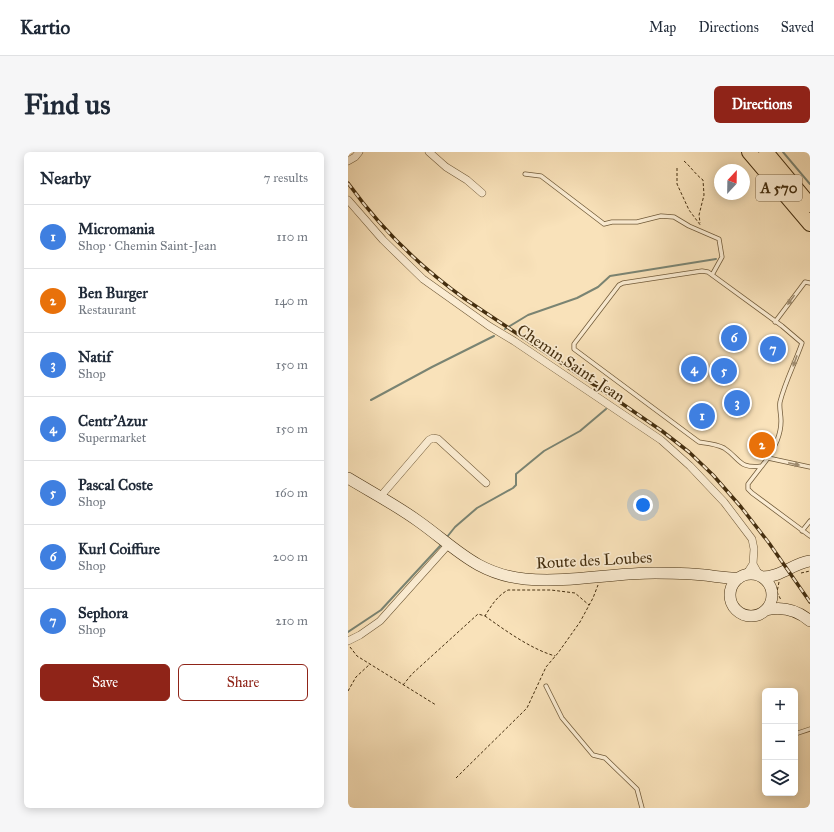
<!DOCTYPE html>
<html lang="en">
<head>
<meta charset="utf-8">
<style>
  body { margin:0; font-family:"IM FELL Great Primer",serif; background:#f6f6f7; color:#1f2937 }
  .controls { position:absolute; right:12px; bottom:12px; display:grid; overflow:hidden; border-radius:6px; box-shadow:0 2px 10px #0003 }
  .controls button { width:36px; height:36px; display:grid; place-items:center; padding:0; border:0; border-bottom:1px solid #e0e1e3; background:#fff; color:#1f2937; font:20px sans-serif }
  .compass { position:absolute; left:366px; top:12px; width:36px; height:36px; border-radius:50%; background:#fff; box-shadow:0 2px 10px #0003; rotate:22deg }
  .you { position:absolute; left:295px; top:353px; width:14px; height:14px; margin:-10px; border:3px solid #fff; border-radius:50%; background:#1a73e8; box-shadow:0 0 0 6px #1a73e833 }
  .badge { display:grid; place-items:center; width:26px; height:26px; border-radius:50%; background:#8f2418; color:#fff; font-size:13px; font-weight:700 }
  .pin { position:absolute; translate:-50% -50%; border:2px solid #fff; box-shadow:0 1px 4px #0006 }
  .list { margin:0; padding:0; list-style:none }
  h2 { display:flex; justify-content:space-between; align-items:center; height:52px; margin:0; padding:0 16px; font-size:17px }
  h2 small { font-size:13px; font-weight:400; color:#747a83 }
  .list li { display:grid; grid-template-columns:26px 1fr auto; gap:12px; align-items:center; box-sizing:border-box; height:64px; padding:0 16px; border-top:1px solid #e0e1e3 }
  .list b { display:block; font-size:15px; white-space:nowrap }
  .list p { margin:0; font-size:13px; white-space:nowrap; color:#747a83 }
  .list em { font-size:13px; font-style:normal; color:#747a83 }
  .actions { display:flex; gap:8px; padding:12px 16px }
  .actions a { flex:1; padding:9px 0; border:1px solid #8f2418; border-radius:6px; text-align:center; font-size:14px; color:#8f2418 }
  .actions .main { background:#8f2418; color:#fff }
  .icon { flex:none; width:22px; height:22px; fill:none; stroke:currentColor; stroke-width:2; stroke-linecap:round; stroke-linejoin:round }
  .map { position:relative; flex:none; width:462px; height:656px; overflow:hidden; border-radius:6px }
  header { display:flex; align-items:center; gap:24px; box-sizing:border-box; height:56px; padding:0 20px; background:#fff; border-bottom:1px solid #e0e1e3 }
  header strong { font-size:19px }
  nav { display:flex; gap:22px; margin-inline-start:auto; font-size:14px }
  .intro { display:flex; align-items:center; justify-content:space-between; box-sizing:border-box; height:96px; padding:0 24px }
  h1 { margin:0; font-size:28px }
  .button { padding:10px 18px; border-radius:6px; background:#8f2418; color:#fff; font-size:14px; font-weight:700 }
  main { display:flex; gap:24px; padding:0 24px }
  aside { flex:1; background:#fff; border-radius:6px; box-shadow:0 2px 10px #0003 }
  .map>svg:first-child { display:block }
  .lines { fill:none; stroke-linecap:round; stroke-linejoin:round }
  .stream { stroke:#7a8473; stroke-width:2 }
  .lane-casing { stroke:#715b3a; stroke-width:5 }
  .street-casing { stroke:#715b3a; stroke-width:8 }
  .secondary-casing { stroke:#442e0f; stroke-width:12 }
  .highway-casing { stroke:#442e0f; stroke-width:16 }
  .path { stroke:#442e0f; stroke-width:1; stroke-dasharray:3 2; stroke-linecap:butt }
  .lane { stroke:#fbecd2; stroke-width:3.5 }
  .street { stroke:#fbecd2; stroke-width:7 }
  .secondary { stroke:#fbecd2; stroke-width:11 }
  .highway { stroke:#f9e2ba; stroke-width:14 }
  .rail-casing { stroke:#442e0f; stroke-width:3.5 }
  .rail { stroke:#fbecd2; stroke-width:2; stroke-dasharray:6; stroke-linecap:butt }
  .oneway { fill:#a08d70 }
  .labels { text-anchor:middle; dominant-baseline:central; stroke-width:3.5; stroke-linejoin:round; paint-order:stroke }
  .shield { fill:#fbecd2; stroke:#7b674a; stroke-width:1 }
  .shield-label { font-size:15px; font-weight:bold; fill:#442e0f }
  .street-label { font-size:16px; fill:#442e0f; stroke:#fbecd2 }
</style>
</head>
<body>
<header>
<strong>Kartio</strong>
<nav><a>Map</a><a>Directions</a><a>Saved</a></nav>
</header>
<div class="intro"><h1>Find us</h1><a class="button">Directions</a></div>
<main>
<aside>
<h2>Nearby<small>7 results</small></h2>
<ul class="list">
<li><span class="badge" style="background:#3f7fe0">1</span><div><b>Micromania</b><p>Shop · Chemin Saint-Jean</p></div><em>110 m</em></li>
<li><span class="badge" style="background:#e8710a">2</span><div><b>Ben Burger</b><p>Restaurant</p></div><em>140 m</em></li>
<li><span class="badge" style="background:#3f7fe0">3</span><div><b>Natif</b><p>Shop</p></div><em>150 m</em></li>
<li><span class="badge" style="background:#3f7fe0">4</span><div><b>Centr'Azur</b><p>Supermarket</p></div><em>150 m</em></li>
<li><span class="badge" style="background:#3f7fe0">5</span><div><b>Pascal Coste</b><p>Shop</p></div><em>160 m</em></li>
<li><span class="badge" style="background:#3f7fe0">6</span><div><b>Kurl Coiffure</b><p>Shop</p></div><em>200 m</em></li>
<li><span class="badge" style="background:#3f7fe0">7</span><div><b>Sephora</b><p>Shop</p></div><em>210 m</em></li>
</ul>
<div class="actions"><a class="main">Save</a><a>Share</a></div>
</aside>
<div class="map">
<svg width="462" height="656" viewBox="0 0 462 656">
  <rect width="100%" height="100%" fill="#f9e2ba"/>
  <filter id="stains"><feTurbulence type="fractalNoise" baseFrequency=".005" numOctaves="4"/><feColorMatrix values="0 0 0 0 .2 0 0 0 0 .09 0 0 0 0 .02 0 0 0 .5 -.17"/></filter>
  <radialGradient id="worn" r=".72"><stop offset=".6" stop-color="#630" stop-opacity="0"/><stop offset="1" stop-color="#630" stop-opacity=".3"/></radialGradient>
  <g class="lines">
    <!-- stream -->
    <path class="stream" d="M 435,0 L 462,32
      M 157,177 L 180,163 L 229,146 L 250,135 L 262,124 L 368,107
      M 23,248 L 84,215 L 146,184
      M 99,385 L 107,375 L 129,356 L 165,336 L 168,333 L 168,322 L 196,299 L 232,279 L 258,257
      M 0,480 L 33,458 L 92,394"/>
    <!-- lane casing -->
    <g class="lane-casing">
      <path id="lane" d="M 177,22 L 193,24 L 256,72 L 264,70 L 289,70 L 313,64 L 326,65 L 341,74 L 371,87 L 374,105 L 364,123
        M 427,170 L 457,130 L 462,131
        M 420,306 L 400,332 L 400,337 L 404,341 L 462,384
        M 414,314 C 390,317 393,307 376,296 C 369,292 358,291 351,290 L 226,197 L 226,192 L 271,133 L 275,131 L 354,119 L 360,120 L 434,174 L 454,191 C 447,211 437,230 432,250 C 431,256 433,262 433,269 C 433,283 427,294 420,306 L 462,315
        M 454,379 L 462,369
        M 198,534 L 214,566 L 245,603 L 257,606 L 289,637 L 294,656
        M 447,582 L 462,577"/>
    </g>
    <!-- street casing -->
    <g class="street-casing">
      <path id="street" d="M 81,0 L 98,15 L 119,28 L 134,41
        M 0,9 L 7,5 L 11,0
        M 0,48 L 35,88 L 75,127 L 141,174 L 166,189 L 313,288 L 342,314 L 376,350 L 404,387 L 406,397 L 405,412 L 411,423
        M 32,345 L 81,288 L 85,286 L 90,287 L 138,331
        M 398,423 L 405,412
        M 0,489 L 12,483 L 32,469 L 100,393"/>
    </g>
    <!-- secondary casing -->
    <g class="secondary-casing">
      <path id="secondary" d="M 0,326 C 23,340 48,353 70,369 C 107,395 128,422 177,427 C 221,431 263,421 307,421 C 326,421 345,421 364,424 C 374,425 382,427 391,426
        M382 443a21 21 0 1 1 42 0a21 21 0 1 1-42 0Z
        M 414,425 C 433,425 444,412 462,409
        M 418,458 C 435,454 449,458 462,469"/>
    </g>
    <!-- highway casing -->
    <g class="highway-casing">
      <path id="highway" d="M 401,0 L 462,72
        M 418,0 L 462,53"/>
    </g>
    <!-- path -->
    <path class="path" d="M 336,9 C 343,15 347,22 355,28 L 356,43 L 351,63 L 352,71
      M 329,16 L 329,32 L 341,58 L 353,74
      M 453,421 L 462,419
      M 431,430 L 429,440 L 433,448
      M 137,464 C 158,479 183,497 207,504
      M 2,495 L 9,504 L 88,553
      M 55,533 L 64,522 L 130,462 L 137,464 C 143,454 149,444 160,438 L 203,438 L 227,441 L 241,453
      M 0,539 L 8,525 L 22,512
      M 108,626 L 179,556 L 198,515 L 210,501 L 232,470 L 245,446 L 250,433"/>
    <!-- lane -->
    <use href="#lane" class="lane"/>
    <!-- street -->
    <use href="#street" class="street"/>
    <!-- secondary -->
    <use href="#secondary" class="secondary"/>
    <!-- highway -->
    <use href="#highway" class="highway"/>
    <!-- rail casing -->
    <g class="rail-casing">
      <path id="rail" d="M 0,31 C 33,77 71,114 117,147 L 263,244 L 314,279 L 341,300 L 365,323 L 393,355 L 421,391 L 462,450"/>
    </g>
    <!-- rail -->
    <use href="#rail" class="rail"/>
  </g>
  <!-- one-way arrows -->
  <defs><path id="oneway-solid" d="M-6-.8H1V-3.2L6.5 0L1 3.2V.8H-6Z"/></defs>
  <g class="oneway">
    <use href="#oneway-solid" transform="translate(443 148) rotate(126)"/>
    <use href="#oneway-solid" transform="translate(447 209) rotate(110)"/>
    <use href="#oneway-solid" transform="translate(446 312) rotate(12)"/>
  </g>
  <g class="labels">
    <!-- shield labels -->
    <rect class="shield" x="408" y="23" width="46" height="26" rx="3"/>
    <g class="shield-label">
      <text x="431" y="36">A 570</text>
    </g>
    <!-- street labels -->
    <g class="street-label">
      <text transform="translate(223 211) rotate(34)">Chemin Saint-Jean</text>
      <text transform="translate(246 408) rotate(-3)">Route des Loubes</text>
    </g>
  </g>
  <rect width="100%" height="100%" filter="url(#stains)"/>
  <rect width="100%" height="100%" fill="url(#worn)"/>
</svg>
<div class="controls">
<button>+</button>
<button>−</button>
<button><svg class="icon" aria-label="layers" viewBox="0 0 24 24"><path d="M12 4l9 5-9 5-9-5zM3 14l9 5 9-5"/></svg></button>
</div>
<svg class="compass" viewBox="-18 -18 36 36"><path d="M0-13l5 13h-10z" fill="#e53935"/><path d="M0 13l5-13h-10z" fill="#747a83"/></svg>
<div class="you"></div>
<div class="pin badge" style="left:354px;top:264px;background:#3f7fe0">1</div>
<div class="pin badge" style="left:414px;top:293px;background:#e8710a">2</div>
<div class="pin badge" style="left:389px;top:251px;background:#3f7fe0">3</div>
<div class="pin badge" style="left:346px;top:217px;background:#3f7fe0">4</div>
<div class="pin badge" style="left:376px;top:219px;background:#3f7fe0">5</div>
<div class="pin badge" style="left:386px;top:186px;background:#3f7fe0">6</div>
<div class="pin badge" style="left:425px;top:197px;background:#3f7fe0">7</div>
</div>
</main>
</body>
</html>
